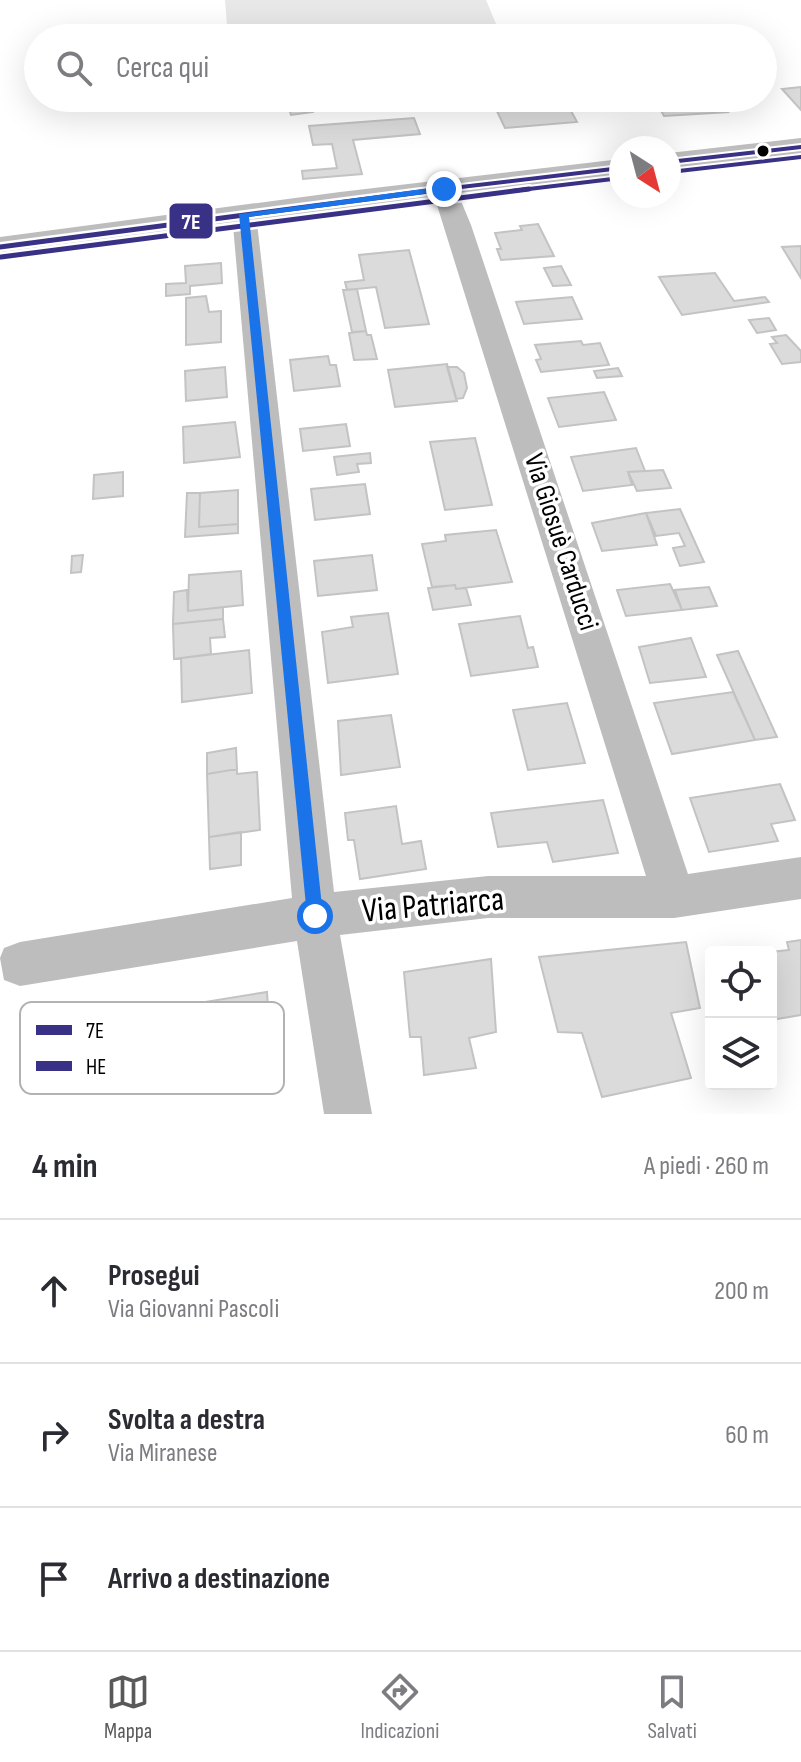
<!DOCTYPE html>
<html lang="it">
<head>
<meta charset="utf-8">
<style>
  body { margin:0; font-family:"Sofia Sans Condensed",sans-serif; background:#f2f2f3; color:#2b2b33 }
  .controls { position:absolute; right:24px; bottom:24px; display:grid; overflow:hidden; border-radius:8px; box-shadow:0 8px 32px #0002 }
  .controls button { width:72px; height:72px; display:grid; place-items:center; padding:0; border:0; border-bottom:2px solid #e1e1e2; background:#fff; color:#2b2b33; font:40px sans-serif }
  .compass { position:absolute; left:609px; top:136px; width:72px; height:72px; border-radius:50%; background:#fff; box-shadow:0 8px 32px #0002; rotate:144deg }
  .stop { position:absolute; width:24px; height:24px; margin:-18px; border:6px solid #1a73e8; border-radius:50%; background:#fff }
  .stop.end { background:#1a73e8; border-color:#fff; box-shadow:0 2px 8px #0008 }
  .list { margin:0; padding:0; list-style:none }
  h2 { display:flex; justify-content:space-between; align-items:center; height:104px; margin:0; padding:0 32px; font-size:34px }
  h2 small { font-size:26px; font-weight:400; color:#7c7c81 }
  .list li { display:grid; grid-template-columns:52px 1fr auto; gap:24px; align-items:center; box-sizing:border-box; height:144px; padding:0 32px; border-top:2px solid #e1e1e2 }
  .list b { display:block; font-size:30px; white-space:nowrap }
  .list p { margin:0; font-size:26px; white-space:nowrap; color:#7c7c81 }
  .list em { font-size:26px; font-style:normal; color:#7c7c81 }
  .icon { flex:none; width:44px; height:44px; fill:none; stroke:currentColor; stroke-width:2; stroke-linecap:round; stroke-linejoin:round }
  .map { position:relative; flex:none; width:801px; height:1114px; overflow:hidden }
  .search { position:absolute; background:#fff; box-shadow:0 8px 32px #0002; left:24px; right:24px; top:24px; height:88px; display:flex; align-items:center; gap:20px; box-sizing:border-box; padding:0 28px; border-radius:44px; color:#7c7c81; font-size:30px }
  .sheet { height:536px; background:#fff }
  nav { display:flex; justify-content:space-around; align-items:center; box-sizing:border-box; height:112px; border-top:2px solid #e1e1e2; background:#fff; font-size:22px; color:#7c7c81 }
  nav a { display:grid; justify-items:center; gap:4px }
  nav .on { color:#595959 }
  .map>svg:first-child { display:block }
  .green { fill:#e8e8e8 }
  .building { fill:#dbdbdb; stroke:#c3c3c3; stroke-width:2 }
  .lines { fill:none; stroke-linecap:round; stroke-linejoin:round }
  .minor { fill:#bdbdbd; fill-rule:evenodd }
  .major { fill:#bdbdbd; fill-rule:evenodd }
  .bus-1-far1-casing { stroke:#fff; stroke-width:8 }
  .bus-1-casing { stroke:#fff; stroke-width:10 }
  .bus-2-far1-casing { stroke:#fff; stroke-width:8 }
  .bus-2-casing { stroke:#fff; stroke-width:10 }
  .bus-1-far1 { stroke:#393185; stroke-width:4 }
  .bus-1 { stroke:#393185; stroke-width:5 }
  .bus-2-far1 { stroke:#393185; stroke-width:4 }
  .bus-2 { stroke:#393185; stroke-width:5 }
  .route { fill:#1a73e8 }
  .bus-dot { fill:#000; stroke:#fff; stroke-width:3 }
  .labels { text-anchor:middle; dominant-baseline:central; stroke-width:7; stroke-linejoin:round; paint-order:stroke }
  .street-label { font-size:28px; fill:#000; stroke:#fff }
  .near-street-label { font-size:34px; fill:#000; stroke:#fff }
  .key { fill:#fff; stroke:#b2b2b2; stroke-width:2 }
  .key-label { font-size:22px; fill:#000 }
  .line-badge { stroke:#fff; stroke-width:3 }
  .badge-label { font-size:22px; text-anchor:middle; font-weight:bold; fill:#fff }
</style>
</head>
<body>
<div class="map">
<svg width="801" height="1114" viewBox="0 0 801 1114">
  <rect width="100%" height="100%" fill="#fff"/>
  <!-- green -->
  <path class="green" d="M 225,0 L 486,0 L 502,38 L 228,38 Z"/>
  <!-- building -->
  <path class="building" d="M 801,87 L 801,110 L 782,89 Z
    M 416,98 L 448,98 L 449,105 L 417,106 Z
    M 564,98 L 577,122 L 505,128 L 493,103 Z
    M 654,98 L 719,98 L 728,112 L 664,116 Z
    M 311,99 L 313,112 L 291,115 L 287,101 Z
    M 414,118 L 420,134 L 353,140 L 362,174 L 303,179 L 302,171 L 337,168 L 332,144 L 313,145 L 309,126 Z
    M 538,224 L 554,256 L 501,260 L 497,249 L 501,249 L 495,233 L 522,230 L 520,226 Z
    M 801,246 L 801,278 L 782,247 Z
    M 409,250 L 429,324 L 385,328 L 376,287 L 347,290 L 345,282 L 364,280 L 359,255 Z
    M 221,263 L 222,283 L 190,286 L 190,294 L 166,296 L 166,284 L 186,283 L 185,266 Z
    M 561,266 L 571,285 L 553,286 L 544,268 Z
    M 715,273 L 734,301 L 765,297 L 769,302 L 682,315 L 659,277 Z
    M 357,289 L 366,331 L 352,332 L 343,290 Z
    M 206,296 L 209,312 L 221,311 L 221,342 L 186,345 L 186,298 Z
    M 572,297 L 582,319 L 524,324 L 516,302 Z
    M 769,318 L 776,330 L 757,333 L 749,320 Z
    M 366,331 L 367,335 L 371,335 L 377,359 L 354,360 L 349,333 Z
    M 786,335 L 801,351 L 801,362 L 782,364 L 770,344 L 777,343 L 772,337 Z
    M 581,341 L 583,345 L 600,343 L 609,365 L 541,372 L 536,360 L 541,359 L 535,345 Z
    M 328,356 L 330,365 L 336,365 L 340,386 L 294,391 L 290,360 Z
    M 447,364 L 457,401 L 395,407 L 388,370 Z
    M 225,367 L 227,397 L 186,401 L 185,371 Z
    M 447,367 L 457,367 L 464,373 L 467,388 L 463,398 L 456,399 Z
    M 618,368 L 622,376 L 597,378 L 594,371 Z
    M 604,392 L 616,420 L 559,427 L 548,398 Z
    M 235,422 L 240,457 L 184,463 L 183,427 Z
    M 346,424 L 350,446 L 303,451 L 300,429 Z
    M 475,438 L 492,505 L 445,510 L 430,442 Z
    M 636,448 L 645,471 L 628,472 L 632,485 L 583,491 L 571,457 Z
    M 370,453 L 371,463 L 357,464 L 359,472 L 337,475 L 334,457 Z
    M 663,470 L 671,488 L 637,491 L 628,472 Z
    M 123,472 L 123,496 L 93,499 L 94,475 Z
    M 365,484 L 370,514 L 315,520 L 311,489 Z
    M 238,490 L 238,524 L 199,527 L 200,493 Z
    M 187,493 L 200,493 L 199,527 L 238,524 L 238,533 L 185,537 Z
    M 680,509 L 704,562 L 680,566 L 673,548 L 685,546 L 679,533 L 656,536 L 646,513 Z
    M 646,513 L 657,545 L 602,551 L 592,523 Z
    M 496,530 L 512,582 L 456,589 L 455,585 L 432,587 L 422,544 L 446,541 L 445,535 Z
    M 83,555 L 81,572 L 71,573 L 72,556 Z
    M 372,555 L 377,590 L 318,596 L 314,561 Z
    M 241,571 L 243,605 L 188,611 L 189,575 Z
    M 670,584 L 682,610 L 626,616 L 617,590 Z
    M 455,585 L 456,589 L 466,588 L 471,605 L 433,610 L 428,588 Z
    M 709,587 L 717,606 L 682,610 L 675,590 Z
    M 187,590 L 188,611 L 223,607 L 223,619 L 173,624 L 174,592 Z
    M 388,613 L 398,674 L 328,683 L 322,632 L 353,627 L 351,617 Z
    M 520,616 L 528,648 L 533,647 L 538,667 L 471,676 L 459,624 Z
    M 223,619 L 225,637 L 210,638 L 211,654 L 174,659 L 173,624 Z
    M 691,638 L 706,677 L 650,683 L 639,647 Z
    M 249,650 L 252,693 L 182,702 L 181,658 Z
    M 738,651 L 777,737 L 755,740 L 717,655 Z
    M 733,692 L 755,740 L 672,754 L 654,703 Z
    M 567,703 L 585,763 L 528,770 L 513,710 Z
    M 391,715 L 400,767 L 341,775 L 338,721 Z
    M 236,748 L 237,769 L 207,774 L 207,753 Z
    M 237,769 L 237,774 L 257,772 L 260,830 L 209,837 L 207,774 Z
    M 780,784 L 795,820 L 771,824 L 778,841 L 709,852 L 690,798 Z
    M 603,800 L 618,853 L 553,862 L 547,842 L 498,847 L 491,813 Z
    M 396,806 L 402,844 L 421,841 L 426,869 L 360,879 L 354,840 L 348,840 L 345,813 Z
    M 241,832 L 241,865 L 210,869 L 209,837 Z
    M 801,940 L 801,1015 L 771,1020 L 771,952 L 789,950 L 787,942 Z
    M 686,942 L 700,1008 L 671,1013 L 691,1078 L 602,1097 L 582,1033 L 558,1032 L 539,957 Z
    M 491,959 L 496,1032 L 469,1038 L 476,1068 L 424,1075 L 421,1037 L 410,1037 L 404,972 Z
    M 267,992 L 272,1073 L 188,1087 L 186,1005 Z"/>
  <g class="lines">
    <!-- minor -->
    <path class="minor" d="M 444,182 L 453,184 L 456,189 L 471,225 L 688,874 L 801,857 L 801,899 L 674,918 L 488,918 L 340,935 L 372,1114 L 324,1114 L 297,941 L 20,986 L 4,980 L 0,958 L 4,948 L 20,942 L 292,898 L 232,214 L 235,209 L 253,209 L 256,214 L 334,892 L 488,876 L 646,876 L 432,189 L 435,184 Z"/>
    <!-- major -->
    <path class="major" d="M 801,138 L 801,156 L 669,171 L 669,153 Z
      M 621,159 L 621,177 L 340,210 L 0,257 L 0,237 L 340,192 Z"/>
    <!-- bus-1-far1 casing -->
    <g class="bus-1-far1-casing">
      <path id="bus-1-far1" d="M 669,162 L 801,147
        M 427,191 L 621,168"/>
    </g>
    <!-- bus-1 casing -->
    <g class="bus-1-casing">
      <path id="bus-1" d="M 0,247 L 444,189"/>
    </g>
    <!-- bus-2-far1 casing -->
    <g class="bus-2-far1-casing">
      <path id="bus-2-far1" d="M 670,172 L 801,157
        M 512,191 L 621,178"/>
    </g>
    <!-- bus-2 casing -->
    <g class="bus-2-casing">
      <path id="bus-2" d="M 1,257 L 529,189"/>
    </g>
    <!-- bus-1-far1 -->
    <use href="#bus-1-far1" class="bus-1-far1"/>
    <!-- bus-1 -->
    <use href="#bus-1" class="bus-1"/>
    <!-- bus-2-far1 -->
    <use href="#bus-2-far1" class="bus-2-far1"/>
    <!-- bus-2 -->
    <use href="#bus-2" class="bus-2"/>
  </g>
  <!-- route -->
  <path class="route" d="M 444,186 L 447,191 L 249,217 L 323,916 L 321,922 L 315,925 L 309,922 L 307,916 L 239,214 Z"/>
  <!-- markers -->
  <circle class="bus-dot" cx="763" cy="151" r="7"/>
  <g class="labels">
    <!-- street labels -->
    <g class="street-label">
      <text transform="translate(561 542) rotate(72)">Via Giosuè Carducci</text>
    </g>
    <!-- near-street labels -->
    <g class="near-street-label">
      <text transform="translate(433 905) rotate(-5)">Via Patriarca</text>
    </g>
  </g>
  <!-- legend -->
  <rect x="20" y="1002" width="264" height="92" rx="12" class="key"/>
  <rect x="36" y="1025" width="36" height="10" fill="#393185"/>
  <rect x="36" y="1061" width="36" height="10" fill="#393185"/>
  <g class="key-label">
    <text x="86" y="1038">7E</text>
    <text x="86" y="1074">HE</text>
  </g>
  <rect class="line-badge" x="168" y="202" width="46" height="38" rx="8" fill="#393185"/>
  <g class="badge-label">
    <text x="191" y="229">7E</text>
  </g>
</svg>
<div class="controls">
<button><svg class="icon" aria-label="locate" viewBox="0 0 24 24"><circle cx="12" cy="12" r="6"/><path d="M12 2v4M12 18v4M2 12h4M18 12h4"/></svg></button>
<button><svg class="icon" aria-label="layers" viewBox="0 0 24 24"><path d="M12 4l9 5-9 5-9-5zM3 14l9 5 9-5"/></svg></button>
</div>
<svg class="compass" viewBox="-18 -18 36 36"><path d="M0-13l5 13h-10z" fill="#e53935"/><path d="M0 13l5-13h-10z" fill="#7c7c81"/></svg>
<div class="stop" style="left:315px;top:916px"></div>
<div class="stop end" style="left:444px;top:189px"></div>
<div class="search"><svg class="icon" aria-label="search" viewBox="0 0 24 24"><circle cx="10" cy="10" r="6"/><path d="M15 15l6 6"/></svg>Cerca qui</div>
</div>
<section class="sheet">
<h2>4 min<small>A piedi · 260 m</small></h2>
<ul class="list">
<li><svg class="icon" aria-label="ahead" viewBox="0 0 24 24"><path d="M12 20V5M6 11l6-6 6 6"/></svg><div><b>Prosegui</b><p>Via Giovanni Pascoli</p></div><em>200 m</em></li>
<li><svg class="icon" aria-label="right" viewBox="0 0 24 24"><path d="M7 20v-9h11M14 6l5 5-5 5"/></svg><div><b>Svolta a destra</b><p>Via Miranese</p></div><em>60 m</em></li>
<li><svg class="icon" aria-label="arrive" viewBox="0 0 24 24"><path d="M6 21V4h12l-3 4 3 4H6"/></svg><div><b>Arrivo a destinazione</b></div></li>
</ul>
</section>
<nav>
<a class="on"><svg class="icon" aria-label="map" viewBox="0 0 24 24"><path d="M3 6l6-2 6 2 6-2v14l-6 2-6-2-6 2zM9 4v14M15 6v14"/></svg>Mappa</a>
<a><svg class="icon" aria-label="directions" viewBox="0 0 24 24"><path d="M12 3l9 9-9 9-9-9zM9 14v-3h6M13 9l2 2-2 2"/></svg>Indicazioni</a>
<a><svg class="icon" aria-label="saved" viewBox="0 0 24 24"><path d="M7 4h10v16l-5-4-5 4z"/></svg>Salvati</a>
</nav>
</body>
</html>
